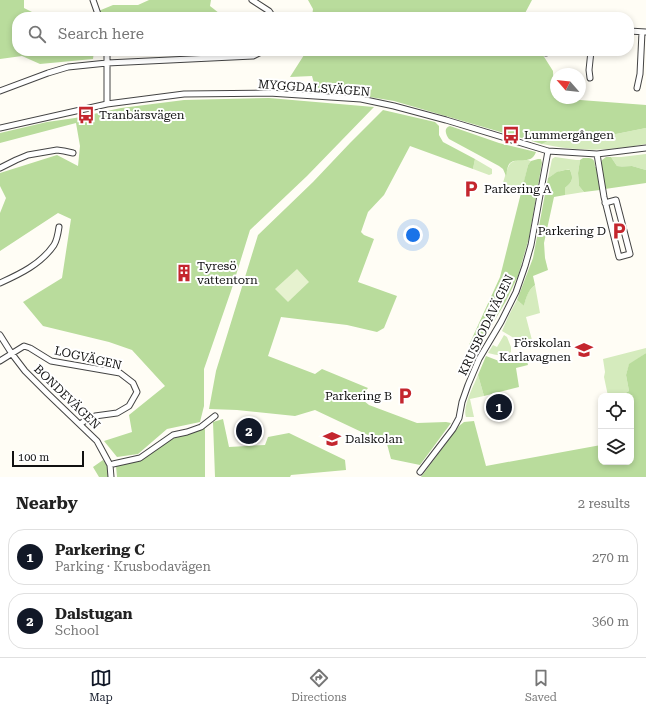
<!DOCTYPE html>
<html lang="en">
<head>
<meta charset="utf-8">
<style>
  body { margin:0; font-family:"Roboto Serif",serif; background:#f6f6f6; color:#222 }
  .controls { position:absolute; right:12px; bottom:12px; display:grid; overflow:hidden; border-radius:8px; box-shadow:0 2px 6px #0003 }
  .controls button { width:36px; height:36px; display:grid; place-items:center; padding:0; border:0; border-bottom:1px solid #e0e0e0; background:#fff; color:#222; font:20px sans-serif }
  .compass { position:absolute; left:550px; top:68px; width:36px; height:36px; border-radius:50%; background:#fff; box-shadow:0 2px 6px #0003; rotate:298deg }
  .scale { position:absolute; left:12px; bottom:10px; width:72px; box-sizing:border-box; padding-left:4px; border:2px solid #111; border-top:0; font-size:11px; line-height:14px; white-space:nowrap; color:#111; -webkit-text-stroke:3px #fff; paint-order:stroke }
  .you { position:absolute; left:413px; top:235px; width:14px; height:14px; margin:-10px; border:3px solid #fff; border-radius:50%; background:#1a73e8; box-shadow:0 0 0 6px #1a73e833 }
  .badge { display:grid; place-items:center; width:26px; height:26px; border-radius:50%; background:#111827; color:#fff; font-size:13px; font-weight:700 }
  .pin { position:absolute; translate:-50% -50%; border:2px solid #fff; box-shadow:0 1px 4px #0006 }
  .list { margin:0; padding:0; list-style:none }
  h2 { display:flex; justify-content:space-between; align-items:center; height:52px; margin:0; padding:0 16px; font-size:17px }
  h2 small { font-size:13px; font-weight:400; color:#767676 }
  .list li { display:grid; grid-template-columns:26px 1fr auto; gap:12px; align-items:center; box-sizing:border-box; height:56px; margin:0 8px 8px; padding:0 8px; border:1px solid #e0e0e0; border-radius:16px }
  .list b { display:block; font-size:15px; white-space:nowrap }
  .list p { margin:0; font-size:13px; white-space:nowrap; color:#767676 }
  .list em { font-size:13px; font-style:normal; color:#767676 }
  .icon { flex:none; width:22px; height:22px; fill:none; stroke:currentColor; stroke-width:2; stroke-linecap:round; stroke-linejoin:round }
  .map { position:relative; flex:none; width:646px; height:477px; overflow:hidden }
  .search { position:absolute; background:#fff; box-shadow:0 2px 6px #0003; left:12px; right:12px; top:12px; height:44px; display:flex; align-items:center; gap:10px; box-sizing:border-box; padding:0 14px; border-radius:16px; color:#767676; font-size:15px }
  .sheet { height:180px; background:#fff }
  nav { display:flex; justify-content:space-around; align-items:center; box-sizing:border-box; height:56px; border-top:1px solid #e0e0e0; background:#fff; font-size:11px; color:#767676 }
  nav a { display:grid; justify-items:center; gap:2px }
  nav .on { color:#111827 }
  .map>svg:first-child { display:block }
  .green { fill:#d5ebbd }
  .forest { fill:#b9dc9c }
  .pitch { fill:#e6f2cf }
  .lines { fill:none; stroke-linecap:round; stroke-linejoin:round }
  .minor-casing { stroke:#444; stroke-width:7 }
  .minor { stroke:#fff; stroke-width:5 }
  .labels { text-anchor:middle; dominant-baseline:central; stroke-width:4; stroke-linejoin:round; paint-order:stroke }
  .street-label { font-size:12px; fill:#111; stroke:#fff }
  .poi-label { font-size:12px; fill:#111; stroke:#fff; text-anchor:start }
</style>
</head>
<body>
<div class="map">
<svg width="646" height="477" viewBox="0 0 646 477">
  <rect width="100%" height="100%" fill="#fffdf5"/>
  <!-- green -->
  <path class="green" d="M 646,128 L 646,144 C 608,151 580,152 542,144 L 562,134 L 611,135 Z
    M 646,154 L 646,170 C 641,169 637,167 632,166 C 627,166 622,167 617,166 L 611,157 L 621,157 Z
    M 555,157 L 576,160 L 580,160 L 578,173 L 579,186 L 584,192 L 565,195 L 565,188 C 572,182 574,179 570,170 C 562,169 555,174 548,178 L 552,159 Z
    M 475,159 L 492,169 L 492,174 L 489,175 L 473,169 Z
    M 516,160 L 528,160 L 531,161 L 528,165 L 521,195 L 502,187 C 503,183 508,165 510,164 C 510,163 515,161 516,160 Z
    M 535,285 L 540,313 L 526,317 L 533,344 L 527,346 L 502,331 L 509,315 L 517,300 L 524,306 C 526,297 528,290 535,285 Z
    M 504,335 L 507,337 L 511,347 L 511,352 C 503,357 496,355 488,353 L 493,345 L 497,347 Z
    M 646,348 L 646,353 L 629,365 L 626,375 L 629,391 L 620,396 L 608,396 L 604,377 L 605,372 L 603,359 Z
    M 478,375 L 484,396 L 470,399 L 474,417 L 466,417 C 462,407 474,385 478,375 Z"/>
  <!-- forest -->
  <path class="forest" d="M 0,0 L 24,0 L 24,8 L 42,17 L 17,17 L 17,51 L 94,51 L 93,59 L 40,64 L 22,56 L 0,59 Z
    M 149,0 L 211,0 L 210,6 L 224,17 L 84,17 L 113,5 L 138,5 Z
    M 308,0 L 532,0 L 523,17 L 312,17 L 313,9 Z
    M 305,51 L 541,52 L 553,71 L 554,98 L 646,105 L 646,128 L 611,135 L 562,134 L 542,144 L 394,101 L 358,95 L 316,90 L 312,76 L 290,77 L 304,55 Z
    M 269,98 L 374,107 L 307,176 L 250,230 L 232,288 L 204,369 L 204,406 L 200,422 L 167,429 L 138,454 L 117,457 L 104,441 L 132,432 L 129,415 L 165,386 L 132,350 L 109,342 L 43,326 L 23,302 L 62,278 L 71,219 L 58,213 L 0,251 L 0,213 L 6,198 L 0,186 L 0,173 L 57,155 L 78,166 L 80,146 L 76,123 L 0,143 L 0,133 L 47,122 L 75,118 L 121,108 L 184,100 Z
    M 383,110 L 435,122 L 439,126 L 439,135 L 443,142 L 475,159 L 473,169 L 410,146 L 384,195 L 368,212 L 361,232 L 364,235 L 374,239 L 358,282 L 397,296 L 384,328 L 377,332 L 347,325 L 281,317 L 268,356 L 315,374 L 322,369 L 368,388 C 364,392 363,395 364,401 L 369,405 L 417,423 L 446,422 L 451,423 L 420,465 L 391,459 L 387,444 L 315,410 L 295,416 L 237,410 L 209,409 L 216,371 L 258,235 L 313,182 L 350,143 Z
    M 450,126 L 499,143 L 536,152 C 531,166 518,156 510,163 C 507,166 507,172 506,176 L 503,169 L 499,166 L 449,139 C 446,135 443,128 450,126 Z
    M 606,157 L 611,157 L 617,166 C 622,167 627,166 632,166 C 637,167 641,169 646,170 L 646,183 L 605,189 L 601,166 L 602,160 Z
    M 583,158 C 591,158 595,157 595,167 L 596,167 L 600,190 L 584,192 L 579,186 L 578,173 L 580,160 Z
    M 538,159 L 541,159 L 542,163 L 529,238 L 518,276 L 506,301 L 478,349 L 469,345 L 500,277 L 528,165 L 531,161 Z
    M 565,170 L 570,170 C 574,179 572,182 565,188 L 565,195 L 554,197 L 544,243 L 545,258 L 548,270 L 533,276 L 535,285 C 528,290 526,298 524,306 L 517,300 L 533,258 L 548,178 L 557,172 Z
    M 646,353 L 646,477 L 421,477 L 459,426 L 464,422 L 474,421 L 486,466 L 601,445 L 601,462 L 631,462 L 631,396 L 620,396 L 629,391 L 626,375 L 629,364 Z
    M 525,354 L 528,365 L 516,368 L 519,387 L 484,396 L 478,375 L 486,356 L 499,361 Z
    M 223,419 L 229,447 L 265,445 L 268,437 L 289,433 L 345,460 L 346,470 L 291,475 L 290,477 L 215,477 L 213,422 Z
    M 205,428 L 205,477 L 117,477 L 116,466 L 141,459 L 169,440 Z
    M 103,460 L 108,467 L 108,477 L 99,477 L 93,467 Z"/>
  <!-- pitch -->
  <path class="pitch" d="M 297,269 L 309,282 L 288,302 L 275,289 Z"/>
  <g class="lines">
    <!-- minor casing -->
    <g class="minor-casing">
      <path id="minor" d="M 93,0 L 99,17
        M 252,0 L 269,11 L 273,17
        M 629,31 L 646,32
        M 107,51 L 107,104
        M 546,53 L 546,51
        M 590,78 L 589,70 L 591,51
        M 637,88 L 640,74 L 642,32
        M 0,91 L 48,73 L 68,67 L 107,63 L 253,56 L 263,51
        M 0,128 L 107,104 L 184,94 L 269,93 L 361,99 L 394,106 L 446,120 L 548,151 L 597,154 L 646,148
        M 597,154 L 604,197 L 619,257 L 630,254 L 616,200 L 605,203
        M 0,168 L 16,160 L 28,155 L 57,150 L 64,151 L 73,153
        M 0,283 C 20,274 41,264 54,245 C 57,240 58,234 59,227
        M 0,335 L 12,354 L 25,371 L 47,393 L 97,441 L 110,465 L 111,477
        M 0,361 L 24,346 L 30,348 L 51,361 L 120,373 L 133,383 L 137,392 L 129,406 L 117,413 L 95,416 L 89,418 L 80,424
        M 110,465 L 113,464 L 140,458 L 173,435 L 187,432 L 201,427 L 215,416
        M 420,472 L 453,429 L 459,418 L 462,402 L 468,385 L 479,359 L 501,322 L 516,292 L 525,266 L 531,245 L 548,151"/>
    </g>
    <!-- minor -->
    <use href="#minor" class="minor"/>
  </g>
  <!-- icons -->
  <defs>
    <g id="bus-bare" transform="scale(1.38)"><path d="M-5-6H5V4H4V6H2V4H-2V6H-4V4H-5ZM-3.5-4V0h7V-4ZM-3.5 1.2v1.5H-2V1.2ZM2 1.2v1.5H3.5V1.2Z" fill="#c4262e" stroke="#fff" stroke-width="2.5" paint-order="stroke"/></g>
    <g id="parking-bare" transform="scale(1.38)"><path d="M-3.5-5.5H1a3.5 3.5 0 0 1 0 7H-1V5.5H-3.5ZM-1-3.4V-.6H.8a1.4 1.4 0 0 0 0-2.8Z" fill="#c4262e" stroke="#fff" stroke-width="2.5" paint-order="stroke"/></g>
    <g id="building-bare" transform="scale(1.38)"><path d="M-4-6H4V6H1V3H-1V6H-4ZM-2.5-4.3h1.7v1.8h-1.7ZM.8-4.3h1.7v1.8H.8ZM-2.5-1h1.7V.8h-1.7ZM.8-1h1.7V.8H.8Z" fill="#c4262e" stroke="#fff" stroke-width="2.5" paint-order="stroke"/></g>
    <g id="school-bare" transform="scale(1.38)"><path d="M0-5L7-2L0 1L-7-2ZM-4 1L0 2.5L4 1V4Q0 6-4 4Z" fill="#c4262e" stroke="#fff" stroke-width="2.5" paint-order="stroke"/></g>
  </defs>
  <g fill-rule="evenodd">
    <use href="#bus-bare" x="86" y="115"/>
    <use href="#bus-bare" x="511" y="135"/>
    <use href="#parking-bare" x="471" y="189"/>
    <use href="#parking-bare" x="619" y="231"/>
    <use href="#building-bare" x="184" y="273"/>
    <use href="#school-bare" x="584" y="350"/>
    <use href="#parking-bare" x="405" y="396"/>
    <use href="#school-bare" x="332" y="439"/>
  </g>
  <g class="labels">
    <!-- street labels -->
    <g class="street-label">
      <text transform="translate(314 88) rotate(4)">MYGGDALSVÄGEN</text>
      <text transform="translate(486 325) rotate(-64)">KRUSBODAVÄGEN</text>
      <text transform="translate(88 358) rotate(13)">LOGVÄGEN</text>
      <text transform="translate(67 397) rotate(44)">BONDEVÄGEN</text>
    </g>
    <!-- poi labels -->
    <g class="poi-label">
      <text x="99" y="115">Tranbärsvägen</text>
      <text x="524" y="135">Lummergången</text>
      <text x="484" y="189">Parkering A</text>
      <text x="606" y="231" text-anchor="end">Parkering D</text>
      <text x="197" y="266">Tyresö<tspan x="197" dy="14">vattentorn</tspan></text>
      <text x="571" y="343" text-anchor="end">Förskolan<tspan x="571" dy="14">Karlavagnen</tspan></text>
      <text x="392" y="396" text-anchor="end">Parkering B</text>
      <text x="345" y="439">Dalskolan</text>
    </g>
  </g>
</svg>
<div class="controls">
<button><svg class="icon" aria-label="locate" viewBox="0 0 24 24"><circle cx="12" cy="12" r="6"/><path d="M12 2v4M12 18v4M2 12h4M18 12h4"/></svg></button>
<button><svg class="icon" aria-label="layers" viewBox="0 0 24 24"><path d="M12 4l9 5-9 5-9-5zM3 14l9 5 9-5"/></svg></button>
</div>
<svg class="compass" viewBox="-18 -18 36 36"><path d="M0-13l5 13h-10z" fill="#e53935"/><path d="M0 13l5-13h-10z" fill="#767676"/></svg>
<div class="scale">100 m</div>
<div class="you"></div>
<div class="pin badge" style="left:499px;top:407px">1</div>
<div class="pin badge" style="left:249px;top:431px">2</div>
<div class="search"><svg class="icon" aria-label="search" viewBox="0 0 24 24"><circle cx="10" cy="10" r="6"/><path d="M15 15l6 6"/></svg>Search here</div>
</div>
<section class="sheet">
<h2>Nearby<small>2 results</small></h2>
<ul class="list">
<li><span class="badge">1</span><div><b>Parkering C</b><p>Parking · Krusbodavägen</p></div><em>270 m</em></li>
<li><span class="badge">2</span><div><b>Dalstugan</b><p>School</p></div><em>360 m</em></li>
</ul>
</section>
<nav>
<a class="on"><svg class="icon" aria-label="map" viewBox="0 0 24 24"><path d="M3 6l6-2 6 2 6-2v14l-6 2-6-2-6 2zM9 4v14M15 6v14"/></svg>Map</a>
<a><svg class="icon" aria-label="directions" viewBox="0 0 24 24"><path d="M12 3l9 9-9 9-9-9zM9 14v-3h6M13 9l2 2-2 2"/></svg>Directions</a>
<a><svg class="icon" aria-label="saved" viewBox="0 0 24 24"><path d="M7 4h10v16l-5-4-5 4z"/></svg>Saved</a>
</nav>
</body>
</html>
